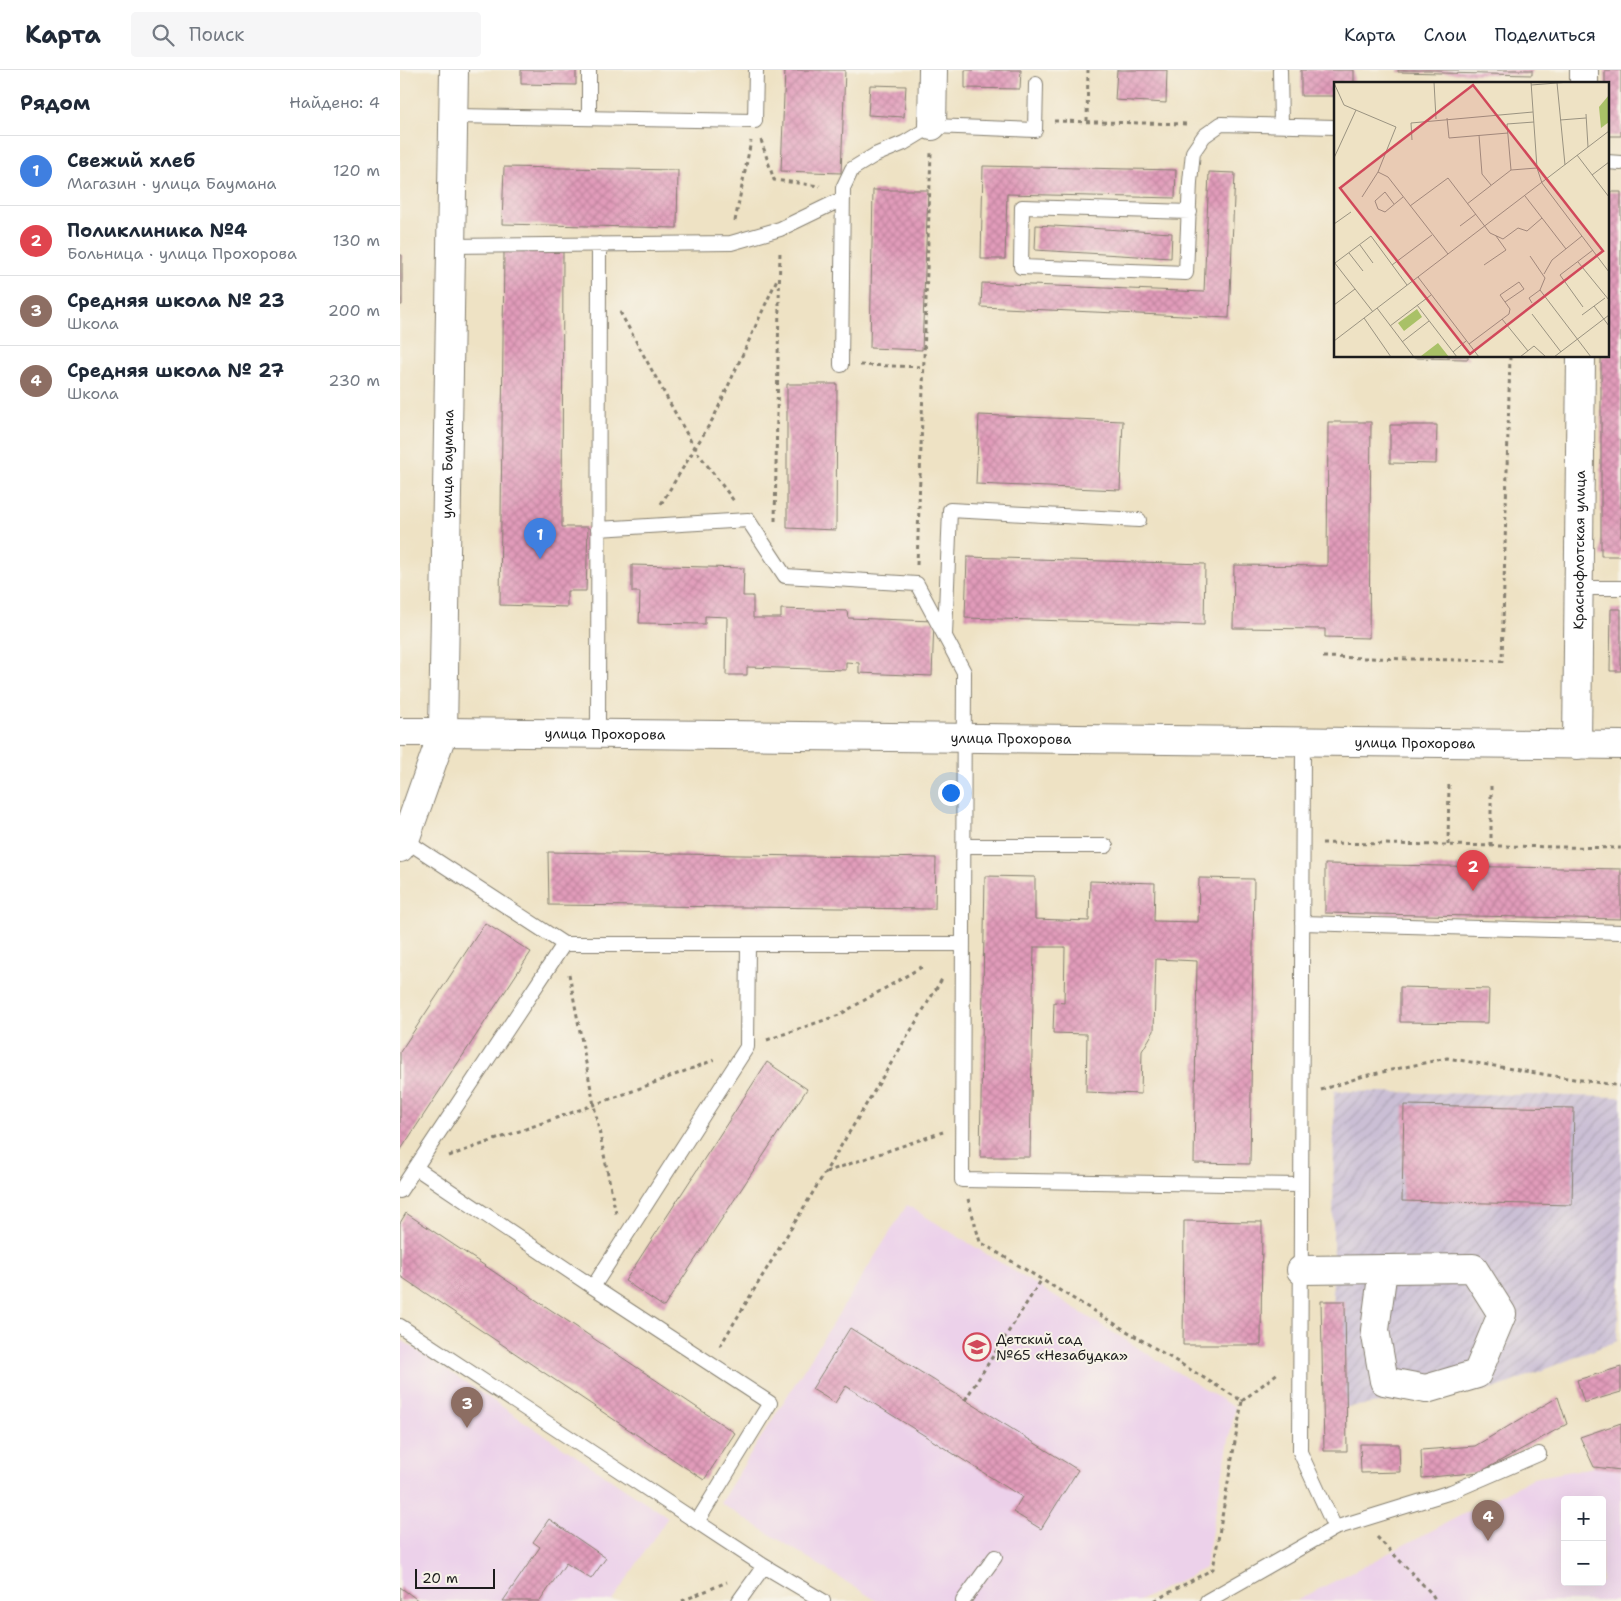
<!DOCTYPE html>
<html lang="ru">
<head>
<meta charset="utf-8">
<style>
  body { margin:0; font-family:"Shantell Sans",sans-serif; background:#f6f6f7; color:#1f2937 }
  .controls { position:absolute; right:15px; bottom:15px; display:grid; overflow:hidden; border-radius:5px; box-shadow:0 5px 20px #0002 }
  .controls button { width:45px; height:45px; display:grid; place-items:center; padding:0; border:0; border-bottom:1px solid #e0e1e3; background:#fff; color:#1f2937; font:25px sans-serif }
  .scale { position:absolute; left:15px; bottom:12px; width:80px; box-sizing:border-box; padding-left:5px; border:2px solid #1c1c1c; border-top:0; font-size:14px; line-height:18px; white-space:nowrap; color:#1c1c1c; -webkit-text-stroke:4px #f7f3e8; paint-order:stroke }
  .you { position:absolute; left:550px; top:722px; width:18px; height:18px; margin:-12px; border:4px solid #fff; border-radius:50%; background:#1a73e8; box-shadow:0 0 0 8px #1a73e833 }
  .badge { display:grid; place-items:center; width:32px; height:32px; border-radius:50%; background:#2563eb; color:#fff; font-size:16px; font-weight:700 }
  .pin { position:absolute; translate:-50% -41px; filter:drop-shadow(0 1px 2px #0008) }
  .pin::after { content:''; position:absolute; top:26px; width:18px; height:15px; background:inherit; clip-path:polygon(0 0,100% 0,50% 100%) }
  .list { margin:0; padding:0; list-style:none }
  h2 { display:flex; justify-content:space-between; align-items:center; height:65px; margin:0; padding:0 20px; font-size:21px }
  h2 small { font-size:16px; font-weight:400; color:#747a83 }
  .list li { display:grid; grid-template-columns:32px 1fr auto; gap:15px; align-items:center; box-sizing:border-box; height:70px; padding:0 20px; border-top:1px solid #e0e1e3 }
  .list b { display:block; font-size:19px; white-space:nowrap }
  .list p { margin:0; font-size:16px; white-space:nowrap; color:#747a83 }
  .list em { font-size:16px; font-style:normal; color:#747a83 }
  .icon { flex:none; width:28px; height:28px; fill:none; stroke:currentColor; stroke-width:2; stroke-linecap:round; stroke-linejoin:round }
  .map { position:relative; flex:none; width:1221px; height:1531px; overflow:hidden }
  header { display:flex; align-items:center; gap:30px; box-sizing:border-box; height:70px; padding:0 25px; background:#fff; border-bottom:1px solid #e0e1e3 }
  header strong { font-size:24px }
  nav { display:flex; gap:28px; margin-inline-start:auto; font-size:18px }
  .search { width:350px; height:45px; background:#f6f6f7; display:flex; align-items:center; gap:12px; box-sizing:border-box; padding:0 18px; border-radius:5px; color:#747a83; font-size:19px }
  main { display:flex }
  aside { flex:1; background:#fff }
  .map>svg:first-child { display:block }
  .built { fill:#ecd1ea; fill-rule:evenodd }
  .industrial { fill:url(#industrial-furrows) }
  .building { fill:url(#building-cross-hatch) }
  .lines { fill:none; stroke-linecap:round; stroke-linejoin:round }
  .service-casing { stroke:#857f70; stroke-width:16 }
  .minor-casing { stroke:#857f70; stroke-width:30 }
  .tertiary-casing { stroke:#857f70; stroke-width:30 }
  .path { stroke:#857f70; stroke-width:3; stroke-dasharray:4 4; stroke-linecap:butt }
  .service { stroke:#fff; stroke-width:14 }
  .minor { stroke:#fff; stroke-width:28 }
  .tertiary { stroke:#fff; stroke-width:28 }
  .labels { text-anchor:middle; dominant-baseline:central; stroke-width:4; stroke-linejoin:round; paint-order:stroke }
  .street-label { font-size:14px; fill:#1c1c1c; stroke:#f7f3e8 }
  .poi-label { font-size:14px; fill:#1c1c1c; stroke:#f7f3e8; text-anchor:start }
  .inset-road { fill:none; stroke:#9a9381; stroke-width:1 }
  .view { fill:#d1495b; fill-opacity:0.15; stroke:#d1495b; stroke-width:2.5 }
  .inset-edge { fill:none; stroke:#1c1c1c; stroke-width:2.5 }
</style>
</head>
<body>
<header>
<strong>Карта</strong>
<div class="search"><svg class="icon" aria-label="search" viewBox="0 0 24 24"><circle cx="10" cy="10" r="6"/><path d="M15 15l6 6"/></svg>Поиск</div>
<nav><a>Карта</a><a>Слои</a><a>Поделиться</a></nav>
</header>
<main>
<aside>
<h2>Рядом<small>Найдено: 4</small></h2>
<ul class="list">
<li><span class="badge" style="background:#3f7fe0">1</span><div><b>Свежий хлеб</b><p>Магазин · улица Баумана</p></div><em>120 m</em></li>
<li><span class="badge" style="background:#e0444e">2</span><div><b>Поликлиника №4</b><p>Больница · улица Прохорова</p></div><em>130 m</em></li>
<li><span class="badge" style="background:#8d6e63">3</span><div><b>Средняя школа № 23</b><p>Школа</p></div><em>200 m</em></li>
<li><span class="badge" style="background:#8d6e63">4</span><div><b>Средняя школа № 27</b><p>Школа</p></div><em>230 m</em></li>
</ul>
</aside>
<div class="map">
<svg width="1221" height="1531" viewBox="0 0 1221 1531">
  <defs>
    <pattern id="industrial-furrows" width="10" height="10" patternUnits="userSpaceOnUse" patternTransform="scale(1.25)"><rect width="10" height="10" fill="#cbbfd5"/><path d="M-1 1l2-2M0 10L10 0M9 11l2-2" fill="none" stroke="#aea4b6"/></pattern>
    <pattern id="building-cross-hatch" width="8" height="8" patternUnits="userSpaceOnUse" patternTransform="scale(1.25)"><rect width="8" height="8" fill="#e19bba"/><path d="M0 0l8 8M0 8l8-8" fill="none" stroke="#c0859f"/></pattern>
  </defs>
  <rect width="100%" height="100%" fill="#f7f3e8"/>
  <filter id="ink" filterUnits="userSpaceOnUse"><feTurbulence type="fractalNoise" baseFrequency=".02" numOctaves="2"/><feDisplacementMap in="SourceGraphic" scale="10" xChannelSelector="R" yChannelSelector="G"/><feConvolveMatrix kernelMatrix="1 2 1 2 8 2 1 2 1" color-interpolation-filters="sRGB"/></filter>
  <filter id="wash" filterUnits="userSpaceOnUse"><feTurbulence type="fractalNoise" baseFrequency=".0096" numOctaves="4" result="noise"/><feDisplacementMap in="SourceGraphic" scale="20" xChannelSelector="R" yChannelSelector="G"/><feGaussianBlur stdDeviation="1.12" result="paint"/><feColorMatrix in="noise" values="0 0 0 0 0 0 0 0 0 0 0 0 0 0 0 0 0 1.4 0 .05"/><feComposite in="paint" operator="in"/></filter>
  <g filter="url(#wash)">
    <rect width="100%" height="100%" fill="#eee2c4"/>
    <!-- built -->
    <path class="built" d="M 507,1135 L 835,1338 L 805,1498 L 739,1531 L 477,1531 L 320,1433 Z
      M 0,1269 L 268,1447 L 212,1531 L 0,1531 Z
      M 1194,1397 L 1221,1400 L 1221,1531 L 896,1531 L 1133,1408 ZM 1165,1430 L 1202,1430 L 1202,1512 L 1165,1512 Z"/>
    <!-- industrial -->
    <path class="industrial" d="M 934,1021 L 1221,1027 L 1221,1196 L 1217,1271 L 1094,1319 L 932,1339 Z"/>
    <g id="blocks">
      <!-- building -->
      <path class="building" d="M 121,0 L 176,0 L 176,15 L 121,14 Z
        M 385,0 L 445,0 L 441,103 L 381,101 Z
        M 565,0 L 621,0 L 620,19 L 565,18 Z
        M 717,0 L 767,0 L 766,33 L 715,30 Z
        M 901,0 L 954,0 L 954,14 L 935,14 L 935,26 L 901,26 Z
        M 998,0 L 1132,0 L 1132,5 L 998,2 Z
        M 1205,0 L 1221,0 L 1221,66 L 1207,66 L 1207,14 L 1205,14 Z
        M 470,15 L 506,16 L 504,47 L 468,45 Z
        M 583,96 L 776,100 L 775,128 L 607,124 L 605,189 L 581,189 Z
        M 104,97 L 278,100 L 277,158 L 102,154 Z
        M 809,102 L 835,103 L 829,248 L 581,237 L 582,213 L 804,222 Z
        M 473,120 L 528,120 L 522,280 L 470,278 Z
        M 1207,122 L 1221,122 L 1221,486 L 1201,486 L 1201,286 L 1207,286 Z
        M 636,155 L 772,163 L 771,188 L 635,180 Z
        M 104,181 L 163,181 L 162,457 L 188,457 L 186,521 L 167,521 L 167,537 L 100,535 Z
        M 0,185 L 2,185 L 2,235 L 0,235 Z
        M 1014,286 L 1068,286 L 1068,289 L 1014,288 Z
        M 387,314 L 437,314 L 436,460 L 387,458 Z
        M 579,345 L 723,351 L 720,420 L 576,414 Z
        M 928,352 L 971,352 L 969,568 L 925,567 L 925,559 L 833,558 L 834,495 L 927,496 Z
        M 990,355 L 1037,355 L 1036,394 L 990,393 Z
        M 567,487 L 805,494 L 804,555 L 565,548 Z
        M 232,495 L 344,498 L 343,526 L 353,526 L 353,548 L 381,548 L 381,539 L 447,541 L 448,548 L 534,551 L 532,606 L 459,603 L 459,593 L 446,592 L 446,600 L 347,597 L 347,605 L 326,605 L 327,547 L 305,546 L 305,554 L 239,553 L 240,522 L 232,522 Z
        M 1211,539 L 1221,539 L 1221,601 L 1210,601 Z
        M 148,782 L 536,788 L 535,839 L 149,835 Z
        M 925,794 L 1221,799 L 1221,849 L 925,843 Z
        M 585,806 L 635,807 L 635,849 L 689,851 L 690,811 L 755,813 L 754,851 L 798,852 L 799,808 L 854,809 L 850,1094 L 794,1093 L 797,891 L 756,889 L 754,961 L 742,981 L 741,1024 L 686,1022 L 687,964 L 653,963 L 654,932 L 664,933 L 665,877 L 634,877 L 630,1087 L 580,1087 Z
        M 85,853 L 131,882 L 0,1081 L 0,982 Z
        M 1000,917 L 1089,919 L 1088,953 L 1000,952 Z
        M 367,992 L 407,1019 L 264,1237 L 225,1211 Z
        M 1004,1035 L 1174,1038 L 1172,1135 L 1002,1131 Z
        M 6,1143 L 335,1363 L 304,1410 L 0,1206 L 0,1153 Z
        M 784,1151 L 862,1152 L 861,1275 L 783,1275 Z
        M 921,1231 L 945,1231 L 947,1381 L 924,1381 Z
        M 450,1258 L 678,1400 L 641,1459 L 613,1442 L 622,1427 L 446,1316 L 435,1333 L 412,1319 Z
        M 1221,1297 L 1221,1322 L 1184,1333 L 1177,1310 Z
        M 1158,1327 L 1167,1354 L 1080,1402 L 1022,1408 L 1021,1380 L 1075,1376 Z
        M 1221,1353 L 1221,1400 L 1194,1397 L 1180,1367 Z
        M 960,1374 L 999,1374 L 1000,1402 L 961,1403 Z
        M 149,1449 L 206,1488 L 191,1509 L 166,1493 L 140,1531 L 103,1531 L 140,1477 L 133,1472 Z
        M 0,1517 L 19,1531 L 0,1531 Z"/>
    </g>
  </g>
  <g filter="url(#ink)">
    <use href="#blocks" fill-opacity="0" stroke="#857f70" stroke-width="1"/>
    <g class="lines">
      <!-- service casing -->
      <g class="service-casing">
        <path id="service" d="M 880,0 L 881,56
          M 53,46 L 355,51 L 356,0
          M 189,47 L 189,0
          M 1207,92 L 1221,93
          M 790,142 L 622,137 L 621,197 L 786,203 L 790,112 L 793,82 L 804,66 L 821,54 L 935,57
          M 51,176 L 331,173 L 380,159 L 442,129
          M 441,295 L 443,118 L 452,99 L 475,85 L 504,73 L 532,56 L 635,60 L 636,14
          M 198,459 L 348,450 L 385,506 L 517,514 L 564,602 L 562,1110 L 901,1115
          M 1179,518 L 1221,518
          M 545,565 L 550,440 L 739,450
          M 198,664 L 199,174
          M 903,672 L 900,1382 L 935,1458
          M 5,770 L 164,874
          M 564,776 L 706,776
          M 902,853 L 1221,862
          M 16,1098 L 193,1217 L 370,1333 L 297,1452
          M 0,1121 L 164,874 L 563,874
          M 193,1217 L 347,977 L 348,874
          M 0,1256 L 364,1496 L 423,1531
          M 339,1531 L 364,1496
          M 563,1531 L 595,1487
          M 807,1531 L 935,1458 L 1051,1422 L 1139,1384"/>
      </g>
      <!-- minor casing -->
      <g class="minor-casing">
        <g id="minor">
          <path d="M 1184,14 L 1184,0"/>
          <path d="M 532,56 L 533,0"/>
          <path d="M 0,662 L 43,662"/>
          <path id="s1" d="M 1177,675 L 1181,286"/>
          <path d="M 901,1200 L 1073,1198 L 1102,1244 L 1077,1304 L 1026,1319 L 984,1311 L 975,1260 L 983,1199"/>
        </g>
      </g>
      <!-- tertiary casing -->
      <g class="tertiary-casing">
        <g id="tertiary">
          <path id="s2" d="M 43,662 L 1221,675"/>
          <path id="s3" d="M 0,778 L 5,770 L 43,662 L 54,0"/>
        </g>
      </g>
      <!-- path -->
      <path class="path" d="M 654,51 L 788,54
        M 687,51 L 688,0
        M 361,70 L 374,110 L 420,116
        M 335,151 L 351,71
        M 220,242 L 295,379 L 334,431
        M 460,295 L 524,297
        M 261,434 L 314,347 L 378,207
        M 375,451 L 380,180
        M 517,495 L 531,82
        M 923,587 L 1102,591 L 1110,286
        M 922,773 L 1221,778
        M 1048,775 L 1049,711
        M 1091,776 L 1091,712
        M 169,904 L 194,1035 L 216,1144
        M 367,970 L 439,945 L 525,895
        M 921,1020 L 964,1006 L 1047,988 L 1154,1006 L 1221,1016
        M 49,1086 L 230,1022 L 314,990
        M 426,1102 L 543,1062
        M 568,1129 L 580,1172 L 842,1331 L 813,1499 L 754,1531
        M 320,1276 L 542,909
        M 565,1330 L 642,1209
        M 842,1331 L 879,1302
        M 977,1467 L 1032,1524 L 1036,1531
        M 282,1531 L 327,1512"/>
      <!-- service -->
      <use href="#service" class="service"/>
      <!-- minor -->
      <use href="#minor" class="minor"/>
      <!-- tertiary -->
      <use href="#tertiary" class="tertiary"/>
    </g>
  </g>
  <!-- icons -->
  <defs>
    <g id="school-ring" transform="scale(1.4375)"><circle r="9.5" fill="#f7f3e8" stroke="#d1495b" stroke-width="1.5"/><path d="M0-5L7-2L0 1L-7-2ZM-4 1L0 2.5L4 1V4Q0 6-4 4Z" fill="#d1495b"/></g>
  </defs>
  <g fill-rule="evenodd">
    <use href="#school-ring" x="577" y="1277"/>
  </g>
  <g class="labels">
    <!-- street labels -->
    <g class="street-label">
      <text stroke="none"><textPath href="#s3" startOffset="392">улица Баумана</textPath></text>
      <text stroke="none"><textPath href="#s1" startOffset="195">Краснофлотская улица</textPath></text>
      <text stroke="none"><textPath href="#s2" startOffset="162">улица Прохорова</textPath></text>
      <text stroke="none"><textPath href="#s2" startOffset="568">улица Прохорова</textPath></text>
      <text stroke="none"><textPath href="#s2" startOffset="972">улица Прохорова</textPath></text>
    </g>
    <!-- poi labels -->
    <g class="poi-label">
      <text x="596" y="1269">Детский сад<tspan x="596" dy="16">№65 «Незабудка»</tspan></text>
    </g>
  </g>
  <!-- overview -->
  <g transform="translate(934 12)">
    <rect width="275" height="275" fill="#eee2c4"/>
    <path d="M 275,13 L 275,40 L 267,46 L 265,25 Z" fill="#a9c167"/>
    <path d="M 83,227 L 88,235 L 70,249 L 64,241 ZM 104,261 L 115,275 L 87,275 L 87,274 Z" fill="#a9c167"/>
    <path class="inset-road" d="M 100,0 L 102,37M 197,0 L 203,86 L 208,101 L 275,190M 0,1 L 10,23 L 62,45 L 44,90 L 28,115M 223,1 L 231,83M 197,3 L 236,0M 252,32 L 254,65M 113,36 L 115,56 L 174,51M 226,38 L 252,36M 145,53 L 148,92 L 157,103M 78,58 L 77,41 L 199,30M 243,73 L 275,115M 0,76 L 22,28M 177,88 L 203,86M 44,90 L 54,95 L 114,172M 258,93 L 275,80M 191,114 L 232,167M 60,122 L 51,110 L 41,119 L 44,127 L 51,130 L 69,115M 133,122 L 177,88 L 173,42 L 200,40M 76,124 L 114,96 L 156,151 L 169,157 L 184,146 L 193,149 L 208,136M 0,142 L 17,130M 126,144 L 142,132M 26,163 L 39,181M 15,171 L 29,189M 196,174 L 211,196 L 206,208 L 195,216 L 198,221M 0,180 L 39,230M 244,180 L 275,218M 1,181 L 37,154 L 73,203M 58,183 L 98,153M 150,183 L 172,168 L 162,154M 210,192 L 218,178 L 248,154M 84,195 L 145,275M 206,208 L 257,275M 0,223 L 21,207M 83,223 L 123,275M 260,224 L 275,244M 249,225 L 226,193 L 259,168M 43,226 L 80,275M 198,232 L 227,270M 248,233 L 271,216M 30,236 L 57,275M 168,237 L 194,269M 56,244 L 97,213M 0,259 L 275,49M 68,260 L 95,239M 135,262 L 175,232 L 176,227 L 166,213 L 185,200 L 190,207 L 171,220M 119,270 L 132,259M 186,275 L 200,264 L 212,275M 220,275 L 275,233"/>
    <path class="view" d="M 139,3 L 269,169 L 136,272 L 6,106 Z"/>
    <rect width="275" height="275" class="inset-edge"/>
  </g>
</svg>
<div class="controls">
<button>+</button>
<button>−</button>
</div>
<div class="scale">20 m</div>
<div class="you"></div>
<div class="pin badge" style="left:140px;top:489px;background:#3f7fe0">1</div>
<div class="pin badge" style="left:1073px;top:821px;background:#e0444e">2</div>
<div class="pin badge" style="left:67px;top:1358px;background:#8d6e63">3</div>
<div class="pin badge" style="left:1088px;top:1471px;background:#8d6e63">4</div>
</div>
</main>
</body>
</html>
